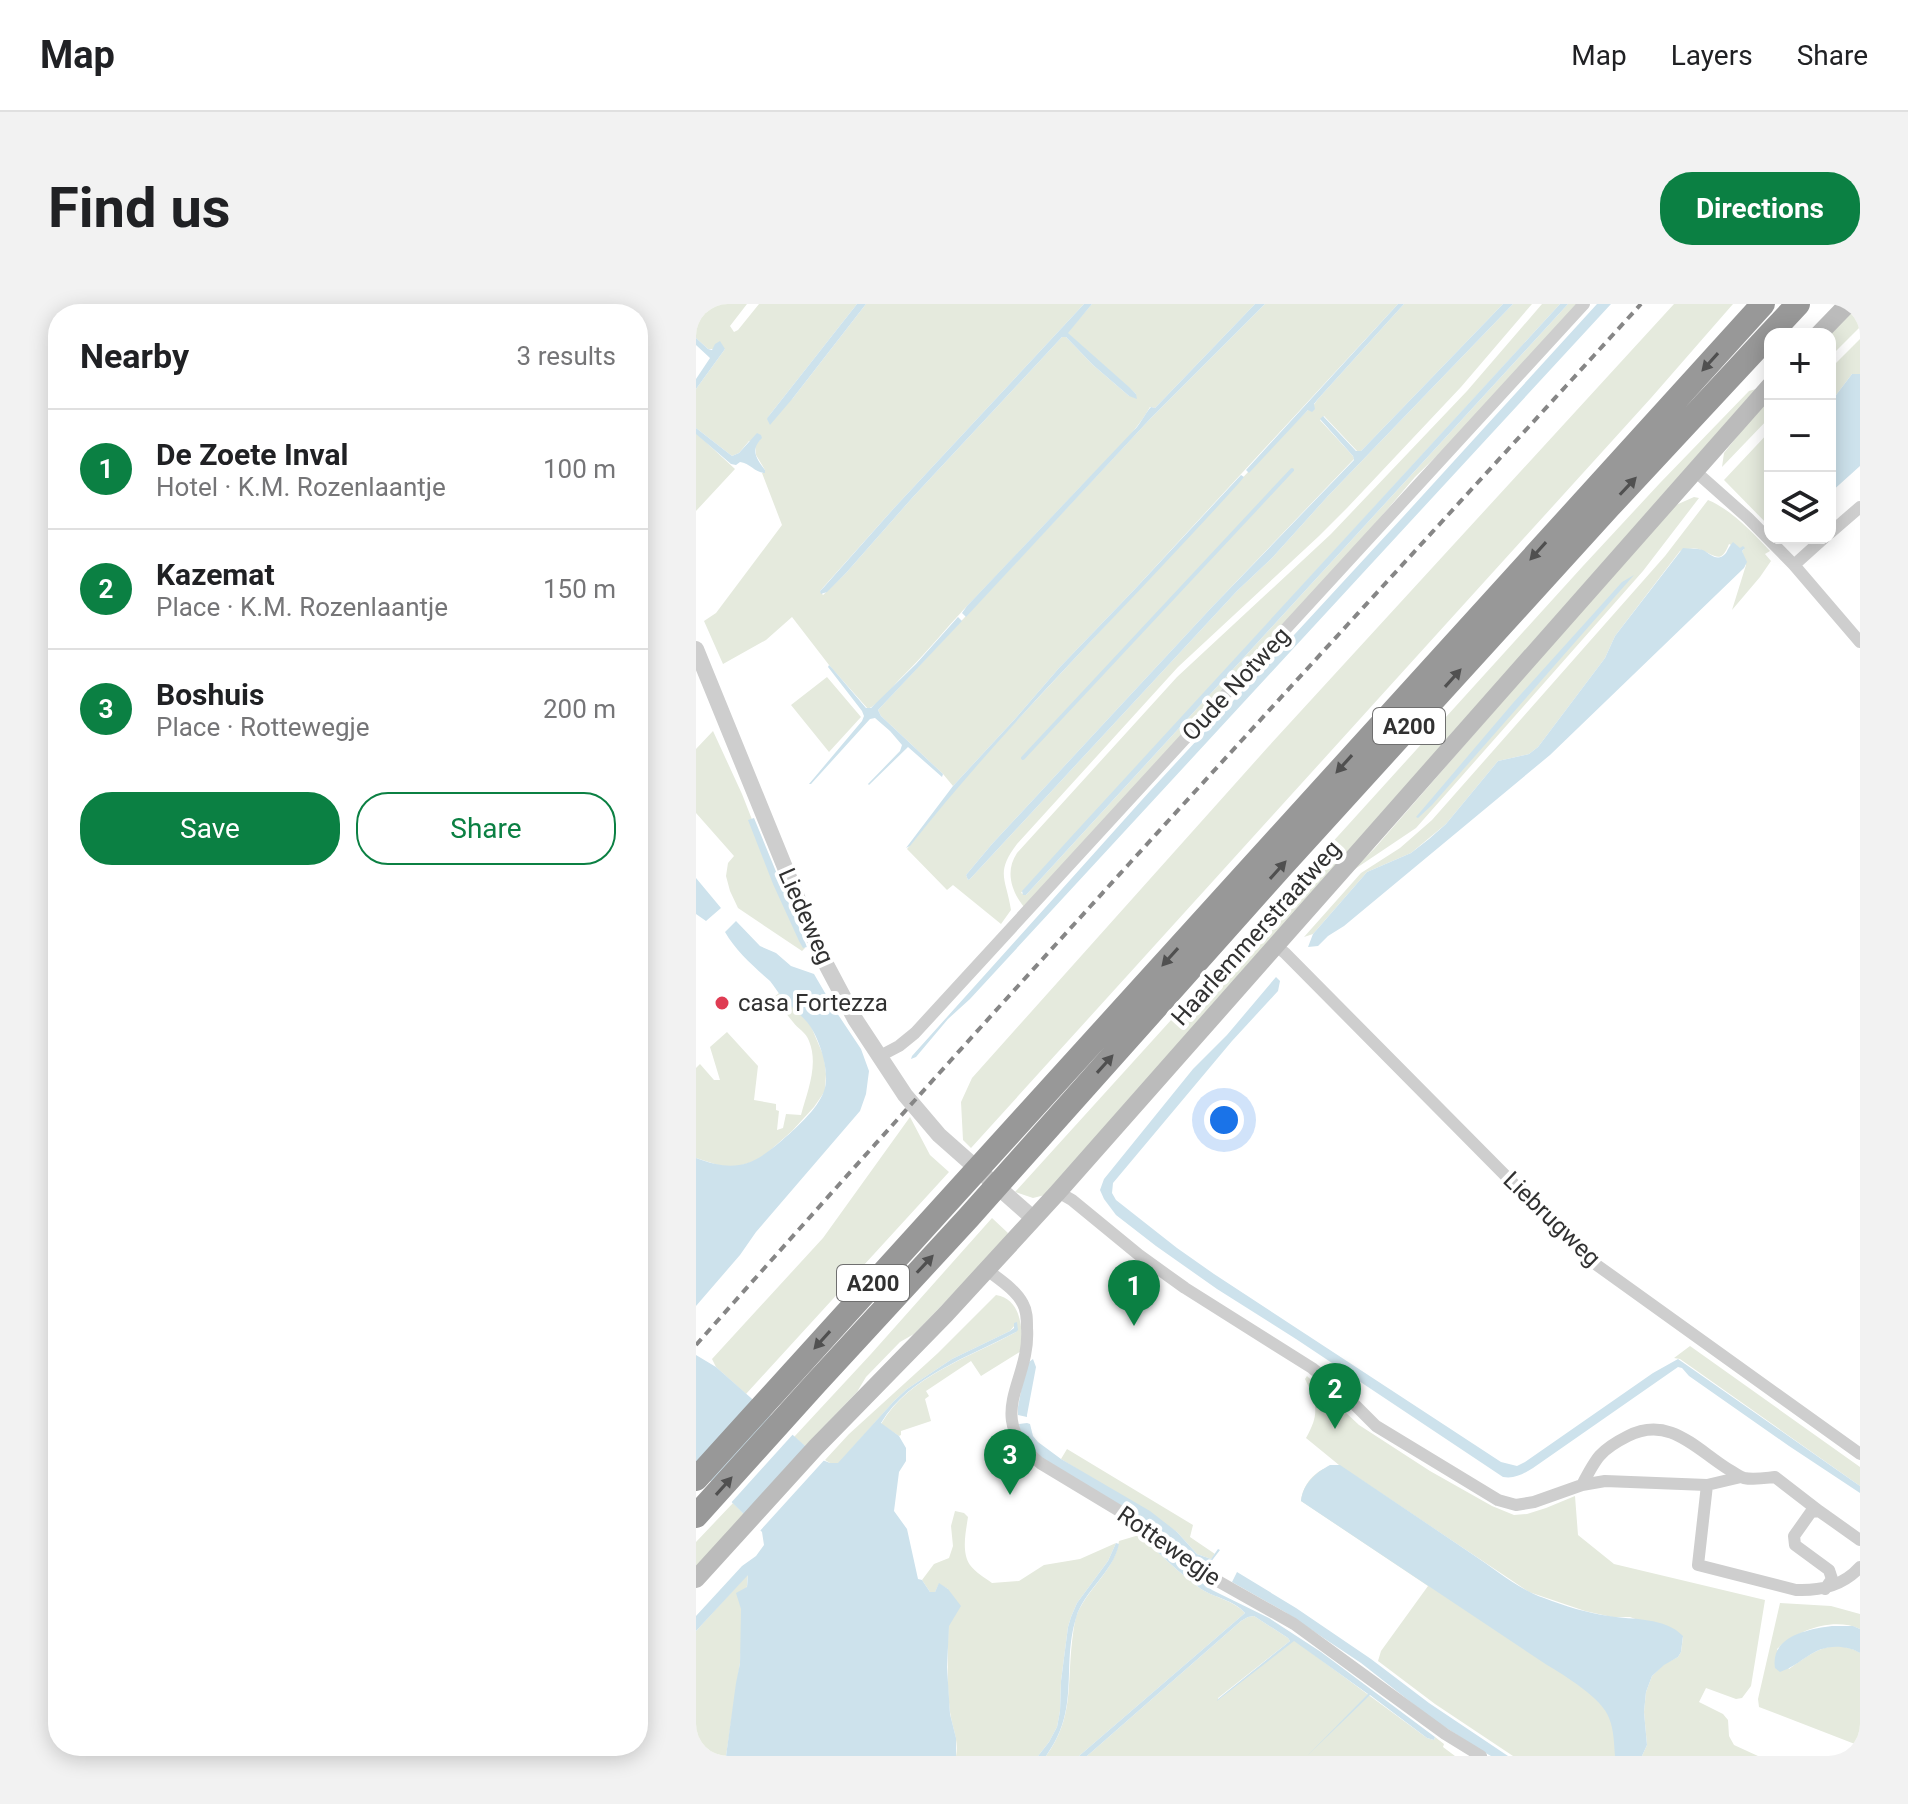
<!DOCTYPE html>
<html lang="en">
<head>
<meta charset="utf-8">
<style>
  body { margin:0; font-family:Roboto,sans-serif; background:#f2f2f2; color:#202124 }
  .controls { position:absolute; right:24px; top:24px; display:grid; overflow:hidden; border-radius:16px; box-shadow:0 4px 20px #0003 }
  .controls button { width:72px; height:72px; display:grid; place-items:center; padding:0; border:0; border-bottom:2px solid #e0e0e0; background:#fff; color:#202124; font:40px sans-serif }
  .you { position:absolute; left:528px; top:816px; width:28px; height:28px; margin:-20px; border:6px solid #fff; border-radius:50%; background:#1a73e8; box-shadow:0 0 0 12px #1a73e833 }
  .badge { display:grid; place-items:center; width:52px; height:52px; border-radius:50%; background:#0b8043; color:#fff; font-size:26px; font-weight:700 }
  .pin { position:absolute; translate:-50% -66px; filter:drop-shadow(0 2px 4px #0008) }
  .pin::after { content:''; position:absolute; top:42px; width:28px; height:24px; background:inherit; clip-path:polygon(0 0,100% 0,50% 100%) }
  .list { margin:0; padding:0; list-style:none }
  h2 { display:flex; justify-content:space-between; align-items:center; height:104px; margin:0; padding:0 32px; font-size:34px }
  h2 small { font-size:26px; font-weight:400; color:#757577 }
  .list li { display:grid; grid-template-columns:52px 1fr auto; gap:24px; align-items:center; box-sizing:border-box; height:120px; padding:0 32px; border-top:2px solid #e0e0e0 }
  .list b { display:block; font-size:30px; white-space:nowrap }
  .list p { margin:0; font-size:26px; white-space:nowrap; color:#757577 }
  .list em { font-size:26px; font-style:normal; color:#757577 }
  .actions { display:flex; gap:16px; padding:24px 32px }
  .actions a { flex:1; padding:18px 0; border:2px solid #0b8043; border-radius:32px; text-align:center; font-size:28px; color:#0b8043 }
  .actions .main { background:#0b8043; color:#fff }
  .icon { flex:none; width:44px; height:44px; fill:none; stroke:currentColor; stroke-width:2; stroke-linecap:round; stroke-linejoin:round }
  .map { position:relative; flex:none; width:1164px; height:1452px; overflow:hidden; border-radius:32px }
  header { display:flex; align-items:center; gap:48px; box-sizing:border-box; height:112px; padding:0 40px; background:#fff; border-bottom:2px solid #e0e0e0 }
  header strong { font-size:38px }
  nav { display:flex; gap:44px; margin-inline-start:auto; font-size:28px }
  .intro { display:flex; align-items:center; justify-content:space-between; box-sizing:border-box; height:192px; padding:0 48px }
  h1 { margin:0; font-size:56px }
  .button { padding:20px 36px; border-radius:32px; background:#0b8043; color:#fff; font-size:28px; font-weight:700 }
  main { display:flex; gap:48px; padding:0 48px }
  aside { flex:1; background:#fff; border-radius:32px; box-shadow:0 4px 20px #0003 }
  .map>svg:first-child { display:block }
  .green { fill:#e5eadd }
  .water { fill:#cde2ec }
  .pier { fill:#fff }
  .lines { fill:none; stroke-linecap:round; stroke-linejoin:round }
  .stream { stroke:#cde2ec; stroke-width:4 }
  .minor { stroke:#cecece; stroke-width:12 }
  .tertiary { stroke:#cecece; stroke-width:16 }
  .secondary { stroke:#bbb; stroke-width:18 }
  .motorway { stroke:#989898; stroke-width:24 }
  .rail { stroke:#868686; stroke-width:4; stroke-dasharray:8 6; stroke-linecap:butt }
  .oneway { fill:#505050 }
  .poi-dot { fill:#df3c53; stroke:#fff; stroke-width:3 }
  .labels { text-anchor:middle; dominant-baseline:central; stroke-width:8; stroke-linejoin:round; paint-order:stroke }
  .shield { fill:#fff; stroke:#6f6f6f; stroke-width:2 }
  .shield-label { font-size:22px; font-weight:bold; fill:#313131 }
  .street-label { font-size:24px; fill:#313131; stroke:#fff }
  .poi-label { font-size:24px; fill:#313131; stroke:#fff; text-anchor:start }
</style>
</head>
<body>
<header>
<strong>Map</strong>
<nav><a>Map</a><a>Layers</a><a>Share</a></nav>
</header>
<div class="intro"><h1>Find us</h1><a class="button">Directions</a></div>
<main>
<aside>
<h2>Nearby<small>3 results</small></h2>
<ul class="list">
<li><span class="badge">1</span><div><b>De Zoete Inval</b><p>Hotel · K.M. Rozenlaantje</p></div><em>100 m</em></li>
<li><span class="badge">2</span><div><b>Kazemat</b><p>Place · K.M. Rozenlaantje</p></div><em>150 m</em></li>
<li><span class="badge">3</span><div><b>Boshuis</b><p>Place · Rottewegje</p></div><em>200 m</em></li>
</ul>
<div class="actions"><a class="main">Save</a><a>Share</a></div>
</aside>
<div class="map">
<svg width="1164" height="1452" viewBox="0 0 1164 1452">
  <rect width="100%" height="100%" fill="#fff"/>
  <!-- green -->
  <path class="green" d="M 0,0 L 51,0 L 34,22 L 38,28 L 42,26 L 63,0 L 161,0 L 72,113 L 97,94 L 170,0 L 388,0 L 199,203 L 124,287 L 127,291 L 150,269 L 217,193 L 366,33 L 370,33 L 397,61 L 433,92 L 440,90 L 371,29 L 396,0 L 559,0 L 459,104 L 454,103 C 437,134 399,167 374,194 C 340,229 307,265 273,300 C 249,325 228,352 203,376 C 194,386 184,399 172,405 L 133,361 L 96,313 L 70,336 L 27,360 L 8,317 L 20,309 L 86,221 L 66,169 L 68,169 L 69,166 L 60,151 L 59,140 L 64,136 L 53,137 L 43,149 L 36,152 L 0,124 L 0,85 L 29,45 L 12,45 L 0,34 Z
    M 569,0 L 702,0 L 438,286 L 363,364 L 318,416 L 257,482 L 247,470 L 185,412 L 182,406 L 454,115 Z
    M 708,0 L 807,0 L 665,147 L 661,147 L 628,112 L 624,116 L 657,152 L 658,155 L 516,303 L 296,540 L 270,571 L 272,576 L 274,575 L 541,287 L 576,254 L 632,192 L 817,0 L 836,0 L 765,83 L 651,204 L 623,232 L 482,363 L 321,540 C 299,569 310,574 315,606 L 305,620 L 257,581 L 251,586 L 211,545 L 260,484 L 299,440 L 579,139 L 612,106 L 614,106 L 622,95 Z
    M 846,0 L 864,0 L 325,589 L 330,591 L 872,0 L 881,0 L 757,136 L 719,173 L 666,235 L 328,603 C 315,587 309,567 321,549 L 481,373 L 635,230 L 771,87 Z
    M 978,0 L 1037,0 L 955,94 L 275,844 L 267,836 L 265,798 L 276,774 L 572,443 Z
    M 1164,0 L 1164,23 L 1134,53 L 1134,31 Z
    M 1164,35 L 1164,70 L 1156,70 L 1134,99 L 1134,65 Z
    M 1060,85 L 349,891 L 337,894 L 319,888 L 887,262 L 964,179 L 1053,87 Z
    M 1074,94 L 1074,113 L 1026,163 L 1028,149 L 1054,116 Z
    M 1074,127 L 1074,223 L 1028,176 Z
    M 0,129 L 39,165 L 0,207 Z
    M 998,193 L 1003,194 L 947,267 L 720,524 L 653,569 L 678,545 L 961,220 L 980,201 Z
    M 1012,196 C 1036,206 1056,228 1074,247 L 1069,250 L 1075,257 L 1064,273 L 1036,306 L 1050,261 L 1046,247 L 1048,245 L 1047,243 L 1044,245 L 1033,240 C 1025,261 1019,251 1005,246 C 999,243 990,245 984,247 L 919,332 L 909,354 L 842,443 L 833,450 L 802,457 L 750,520 L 715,549 L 671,568 L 617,630 L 608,633 L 665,569 L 704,544 L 736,516 L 969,252 Z
    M 131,373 L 165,413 L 133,448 L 95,401 Z
    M 17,427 L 46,490 L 68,546 L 109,644 L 106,647 L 42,604 L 34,587 L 30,572 L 32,559 L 38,552 L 0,509 L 0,445 Z
    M 83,689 L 114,720 L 128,753 L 130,770 L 129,787 L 118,803 L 96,827 L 70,850 L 59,857 L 43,862 L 25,862 L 0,854 L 0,764 L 4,760 L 18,776 L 24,776 L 14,743 L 31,728 L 62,762 L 58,796 L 80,800 L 80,806 L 83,807 L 81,826 L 87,824 L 90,810 L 105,811 C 111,788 123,761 113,737 C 110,728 102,725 97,718 C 90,710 85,701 77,694 Z
    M 214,813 L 234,851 L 253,868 L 50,1090 L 20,1063 L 16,1055 L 127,934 Z
    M 296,914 L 312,929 L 308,936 L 290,956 L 218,1030 L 204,1038 L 170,1073 L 161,1088 L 109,1142 L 98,1133 L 175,1050 Z
    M 300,991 C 327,996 325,1025 327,1046 L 285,1072 L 275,1057 L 230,1087 L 233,1092 L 229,1095 L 235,1117 L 205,1127 L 205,1131 L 203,1132 L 185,1120 C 214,1071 273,1054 320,1028 L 319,1021 L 314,1027 L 256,1055 L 211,1085 L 198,1097 L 143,1159 L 134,1159 L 129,1156 L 153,1130 L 242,1049 Z
    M 994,1042 L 1164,1163 L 1164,1182 L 984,1055 L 978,1054 Z
    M 611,1072 L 663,1121 L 734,1167 L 796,1202 L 818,1211 L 831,1210 L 850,1204 L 879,1192 L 882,1231 L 918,1260 L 1069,1296 L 1055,1382 L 1046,1394 L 1040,1395 L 1010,1384 L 1003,1398 L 1027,1410 L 1032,1416 L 1033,1432 L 1038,1441 L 1062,1452 L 946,1452 L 951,1441 L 948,1408 L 950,1388 L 956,1372 L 968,1360 L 982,1353 L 985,1348 L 987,1333 L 934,1313 L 916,1313 L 889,1307 L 833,1288 L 661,1173 L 651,1220 L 913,1400 L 924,1452 L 817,1452 L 739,1400 L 682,1357 L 685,1347 L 732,1282 L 605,1197 C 607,1178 623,1162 643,1161 L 610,1134 C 624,1109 621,1100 609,1075 Z
    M 371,1145 L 497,1221 L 494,1233 L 519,1250 L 515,1255 L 501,1250 L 481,1228 L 365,1155 Z
    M 37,1199 L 48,1210 L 0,1263 L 0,1238 Z
    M 259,1207 L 268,1209 L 272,1213 C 270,1227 265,1248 274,1261 C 279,1268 289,1274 296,1279 L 323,1277 L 348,1261 L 384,1255 L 420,1239 L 412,1257 L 381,1299 L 375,1313 L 372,1323 L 365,1377 L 364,1407 L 361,1423 L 353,1438 L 342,1452 L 260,1452 C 263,1436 256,1423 254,1408 C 249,1367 254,1326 252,1285 L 243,1280 L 239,1288 L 234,1288 L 226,1276 L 238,1260 L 253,1254 L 257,1242 L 255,1222 Z
    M 443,1231 C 463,1249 483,1269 505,1285 C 519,1294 537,1296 549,1309 L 383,1452 L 350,1452 C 378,1414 371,1381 376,1338 C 377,1329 378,1321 380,1313 C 390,1285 419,1267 423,1237 Z
    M 52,1270 L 44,1359 L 30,1452 L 0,1452 L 0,1327 Z
    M 1084,1299 L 1135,1302 L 1164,1310 L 1164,1325 C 1137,1313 1102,1326 1081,1345 L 1093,1365 C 1115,1349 1137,1332 1164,1349 L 1164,1442 L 1063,1403 L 1062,1395 Z
    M 558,1312 L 592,1334 L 594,1337 L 522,1394 L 522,1396 L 598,1336 L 731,1434 L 738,1436 L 739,1433 L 748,1440 L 747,1443 L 759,1452 L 391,1452 L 545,1317 L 552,1313 Z"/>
  <!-- water -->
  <path class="water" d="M 161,0 L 170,0 L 97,94 L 74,121 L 71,115 L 72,113 Z
    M 388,0 L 396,0 L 372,29 L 433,83 L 440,90 L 441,95 L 433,92 L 397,61 L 370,33 L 366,33 L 217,193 L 150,269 L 131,288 L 125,290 L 124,287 L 128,283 L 199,203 Z
    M 559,0 L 569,0 L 454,115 L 270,313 L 266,309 L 271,302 L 441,123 C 446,117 450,108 455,103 L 459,104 Z
    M 702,0 L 708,0 L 622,95 L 618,100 L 619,105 L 616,108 L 612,106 L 553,169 L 550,166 Z
    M 807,0 L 817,0 L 632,192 L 576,254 L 541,287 L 274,575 L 272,576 L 270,571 L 296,540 L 516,303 L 658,156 L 657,152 L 624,115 L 627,112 L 660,147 L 665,147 Z
    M 864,0 L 872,0 L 330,591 L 327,591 L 326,587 L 375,533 Z
    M 901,0 L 915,0 L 274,695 L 252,715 L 220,753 L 215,755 L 216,752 L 454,487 L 706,214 Z
    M 0,34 L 12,45 L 16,46 L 19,40 L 24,37 L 29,45 L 0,85 L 0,75 L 14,54 L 0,41 Z
    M 1156,70 L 1164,70 L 1164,162 L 1134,189 L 1134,99 Z
    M 0,124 L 36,152 L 43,149 L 61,129 L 65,131 L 66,134 C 54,146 60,154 69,166 L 69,169 C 59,169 54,159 44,158 L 40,161 L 35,160 L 0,130 Z
    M 545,171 L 548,173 L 543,179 C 434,300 315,414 214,542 L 210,544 L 257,482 L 318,416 L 363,364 L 438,286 Z
    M 1037,238 L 1044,244 L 1047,242 L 1049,244 L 1046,247 L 1051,258 L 1048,264 L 854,451 L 648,622 L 632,632 L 622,642 L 612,643 L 617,630 L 671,568 L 715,549 L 733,535 L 750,520 L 802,457 L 833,450 L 842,443 L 909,354 L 919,332 L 987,244 C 993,245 1001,244 1007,246 C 1014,250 1022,259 1030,249 C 1032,245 1034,241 1037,238 Z
    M 938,271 L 736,501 L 722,514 L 720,513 L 817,399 L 926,278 Z
    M 262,313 L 266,317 L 182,406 L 185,412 L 247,470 L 246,473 L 212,443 L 173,481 L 172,480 L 204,447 L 206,441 L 194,427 L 179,414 L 174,415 L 115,480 L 113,480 L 166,417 L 168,412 L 166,407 L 132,363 L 133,361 L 136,364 L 170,404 L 175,404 L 220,360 Z
    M 58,514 L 111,643 L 107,644 L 103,637 L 77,580 L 52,516 Z
    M 0,574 L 25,604 L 10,617 L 0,610 Z
    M 40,617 L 64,642 L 80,649 L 95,662 L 118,670 L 139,706 L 165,745 L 173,767 L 170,790 L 164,807 L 60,928 L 44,951 L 0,1002 L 0,854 C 37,868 55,863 84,838 C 98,826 122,805 128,787 C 135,769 123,732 111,718 C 103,709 93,701 85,692 C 81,687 78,682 74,677 C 57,662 40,647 29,628 Z
    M 580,673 L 584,677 L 582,687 L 536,737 L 417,879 L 416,889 L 420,896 L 481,944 L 518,970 L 805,1158 L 821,1162 L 829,1158 L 957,1069 L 982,1055 L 1164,1182 L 1164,1189 L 1093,1142 L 993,1072 L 986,1064 L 982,1063 L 837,1164 C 827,1170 819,1175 807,1173 L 600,1035 L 521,985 L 460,942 L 420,911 L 408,895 L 404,886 L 408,875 L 497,765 L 531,731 Z
    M 321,1018 L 322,1026 L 320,1028 C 274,1053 214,1071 185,1119 L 203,1132 L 210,1144 L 210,1157 L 203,1168 L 198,1207 L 211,1225 L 222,1275 L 226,1276 L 234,1288 L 239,1288 L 243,1279 L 252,1285 L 265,1302 L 253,1322 L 251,1363 L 254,1410 L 260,1434 L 260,1452 L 30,1452 L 40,1379 L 44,1359 L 45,1305 L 40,1289 L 51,1283 L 52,1271 L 0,1327 L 0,1312 L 46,1262 L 60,1252 L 68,1241 L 66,1228 L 0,1163 L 0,1051 L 20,1063 L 124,1155 L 134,1159 L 142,1159 L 198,1097 L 211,1085 L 256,1055 L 314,1027 L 318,1024 L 318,1019 Z
    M 337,1055 L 340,1063 L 331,1111 L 331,1113 L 322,1111 L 322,1103 L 330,1060 Z
    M 331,1119 L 334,1120 L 337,1132 L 342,1138 L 365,1155 L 454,1207 L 481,1228 L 501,1250 L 515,1255 L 522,1245 L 524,1246 L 511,1263 L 507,1262 L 341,1151 L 325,1133 L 323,1120 Z
    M 634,1161 L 644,1161 C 688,1191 732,1220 776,1250 C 799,1265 822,1285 848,1294 C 869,1302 891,1309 913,1312 C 937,1316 969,1313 987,1332 L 985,1348 L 982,1353 L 968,1361 L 956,1372 L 950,1388 L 948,1408 L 951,1441 L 946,1452 L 919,1452 C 918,1440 918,1426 913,1414 C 907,1395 868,1371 851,1361 L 605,1197 C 607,1180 619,1169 634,1161 Z
    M 445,1228 L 516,1286 L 573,1314 L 625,1348 L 739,1433 L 738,1436 L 731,1434 L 674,1391 L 611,1452 L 672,1390 L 598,1337 L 521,1397 L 522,1395 L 594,1337 L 592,1334 L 558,1312 L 552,1313 L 545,1317 L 391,1452 L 383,1452 L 549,1309 C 538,1296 519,1294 505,1285 C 483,1269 463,1249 443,1231 L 442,1229 Z
    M 420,1239 L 423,1240 C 417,1269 388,1286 380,1314 C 365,1364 385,1404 350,1452 L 342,1452 L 353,1438 L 361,1423 L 364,1407 L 365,1377 L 372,1323 L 375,1313 L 381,1299 L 412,1257 Z
    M 541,1268 L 600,1304 L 675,1355 L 733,1399 L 812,1452 L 795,1452 L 786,1447 L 735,1414 L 665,1359 L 632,1337 L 589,1308 L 536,1278 Z
    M 1136,1322 L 1157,1322 L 1164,1325 L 1164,1349 C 1157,1345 1153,1344 1145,1343 C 1116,1341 1108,1360 1084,1368 L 1079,1364 C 1074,1332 1113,1325 1136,1322 Z"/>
  <!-- pier -->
  <path class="pier" d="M 78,1110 L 99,1128 L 33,1201 L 13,1181 Z
    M 112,1140 L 126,1151 L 131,1153 L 62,1229 L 46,1213 Z"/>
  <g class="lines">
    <!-- stream -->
    <path class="stream" d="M 327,454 L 596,166"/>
    <!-- minor -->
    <path class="minor" d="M 999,167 L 1052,214 L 1098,261 L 1164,338
      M 1134,229 L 1164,203
      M 1098,261 L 1128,234
      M 580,642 L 589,649 L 891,954 L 1164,1150
      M 184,752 L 203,742 L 219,729 L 888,0
      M 362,888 L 376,896 L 443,951 L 489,984 L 616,1064 L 649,1091 L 680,1122 L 802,1196 L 820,1201 L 838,1198 L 886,1181 L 909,1177 L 1011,1181 L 1002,1261 L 1100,1286 C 1125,1287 1147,1282 1164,1263
      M 291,966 C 304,976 320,986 327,1000 C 331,1007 331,1015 331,1024 C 335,1079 286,1111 344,1159 L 440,1217 L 481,1247 L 504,1267 L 598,1320 L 749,1430 L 785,1452
      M 886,1181 C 900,1154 904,1146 932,1132 C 973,1111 1000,1145 1032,1165 C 1037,1168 1042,1172 1048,1174 C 1058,1176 1069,1174 1079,1173 L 1123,1207
      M 1011,1181 L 1045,1173
      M 1129,1285 L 1136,1275 L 1133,1266 L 1099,1241 L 1098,1232 L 1115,1208 L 1123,1207 L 1164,1236"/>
    <!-- tertiary -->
    <path class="tertiary" d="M 0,345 L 123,647 L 159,715 L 209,791 L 243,831 L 338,915"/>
    <!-- secondary -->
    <path class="secondary" d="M 1123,30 L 1152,0
      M 0,1275 L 120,1143 L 250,1010 L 362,888 L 1074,82"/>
    <!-- motorway -->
    <path class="motorway" d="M 1074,30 L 1102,0
      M 0,1175 L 1067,0
      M 0,1212 L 120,1079 L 273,913 L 587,561 L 913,203 L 1074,30"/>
    <!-- rail -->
    <path class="rail" d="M 0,1041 C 311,690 629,346 945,0"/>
  </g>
  <!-- one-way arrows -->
  <defs><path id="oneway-solid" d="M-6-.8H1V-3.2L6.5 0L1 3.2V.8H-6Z" transform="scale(2)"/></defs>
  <g class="oneway">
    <use href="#oneway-solid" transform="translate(1014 58) rotate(132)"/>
    <use href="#oneway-solid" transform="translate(932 182) rotate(-47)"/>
    <use href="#oneway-solid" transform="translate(842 247) rotate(132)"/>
    <use href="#oneway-solid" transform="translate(757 374) rotate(-48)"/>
    <use href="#oneway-solid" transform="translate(648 460) rotate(132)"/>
    <use href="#oneway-solid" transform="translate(582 566) rotate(-48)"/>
    <use href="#oneway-solid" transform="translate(474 653) rotate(132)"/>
    <use href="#oneway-solid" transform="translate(409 760) rotate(-48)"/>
    <use href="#oneway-solid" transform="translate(229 960) rotate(-47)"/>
    <use href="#oneway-solid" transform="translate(126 1036) rotate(132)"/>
    <use href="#oneway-solid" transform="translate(28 1182) rotate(-48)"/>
  </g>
  <!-- markers -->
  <circle class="poi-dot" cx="26" cy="699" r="8"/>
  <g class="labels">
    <!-- shield labels -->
    <g class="shield">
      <rect x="677" y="404" width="72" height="36" rx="6"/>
      <rect x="141" y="961" width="72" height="36" rx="6"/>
    </g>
    <g class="shield-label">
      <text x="713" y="422">A200</text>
      <text x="177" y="979">A200</text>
    </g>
    <!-- street labels -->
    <g class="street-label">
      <text transform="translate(540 380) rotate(-47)">Oude Notweg</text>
      <text transform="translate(110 612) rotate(66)">Liedeweg</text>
      <text transform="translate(560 629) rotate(-48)">Haarlemmerstraatweg</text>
      <text transform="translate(856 915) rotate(44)">Liebrugweg</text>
      <text transform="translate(473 1242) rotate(35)">Rottewegje</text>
    </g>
    <!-- poi labels -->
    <g class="poi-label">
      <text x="42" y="699">casa Fortezza</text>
    </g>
  </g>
</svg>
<div class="controls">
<button>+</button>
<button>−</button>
<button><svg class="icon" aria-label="layers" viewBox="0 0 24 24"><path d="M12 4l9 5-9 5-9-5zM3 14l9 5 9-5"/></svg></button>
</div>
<div class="you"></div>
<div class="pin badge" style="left:438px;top:1022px">1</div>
<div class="pin badge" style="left:639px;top:1125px">2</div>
<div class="pin badge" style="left:314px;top:1191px">3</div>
</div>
</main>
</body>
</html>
